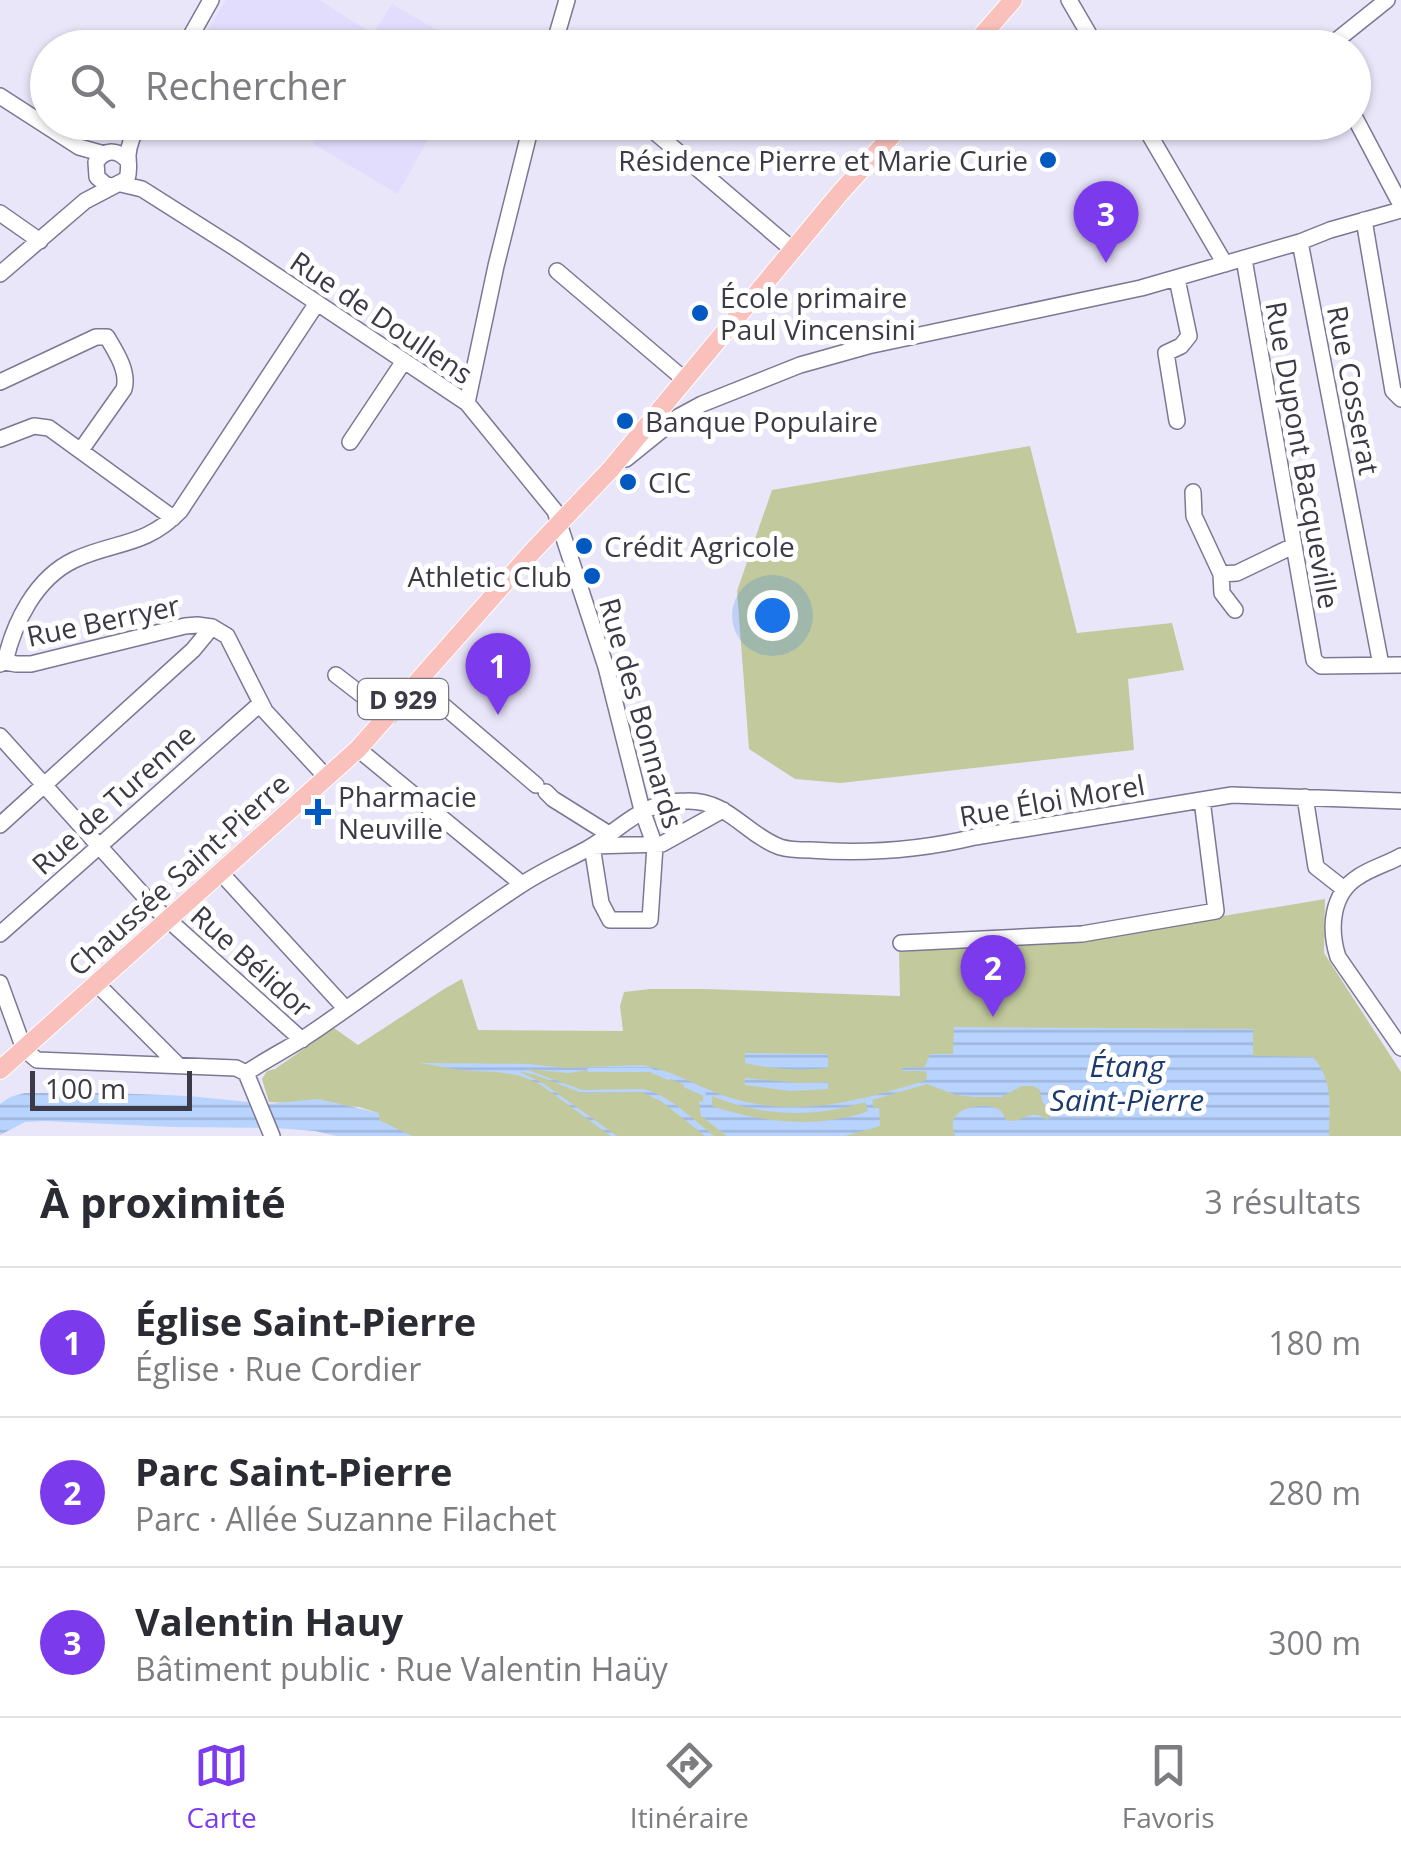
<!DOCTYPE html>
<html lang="fr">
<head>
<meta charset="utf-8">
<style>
  body { margin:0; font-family:"Open Sans",sans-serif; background:#f2f2f3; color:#2b2b33 }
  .scale { position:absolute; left:30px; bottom:25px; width:162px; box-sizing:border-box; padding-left:10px; border:5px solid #3d3a47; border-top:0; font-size:28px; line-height:35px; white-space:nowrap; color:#3d3a47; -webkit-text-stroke:8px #fff; paint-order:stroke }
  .you { position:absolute; left:772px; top:615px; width:35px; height:35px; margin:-25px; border:8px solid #fff; border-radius:50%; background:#1a73e8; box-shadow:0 0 0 15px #1a73e833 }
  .badge { display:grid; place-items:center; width:65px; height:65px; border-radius:50%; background:#7c3aed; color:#fff; font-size:32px; font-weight:700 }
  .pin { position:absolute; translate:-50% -82px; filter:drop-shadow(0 2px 5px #0008) }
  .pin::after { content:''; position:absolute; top:52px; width:35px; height:30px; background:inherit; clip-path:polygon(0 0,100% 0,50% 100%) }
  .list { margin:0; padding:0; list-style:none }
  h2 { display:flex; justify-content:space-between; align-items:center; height:130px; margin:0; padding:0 40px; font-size:42px }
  h2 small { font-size:32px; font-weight:400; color:#7c7c81 }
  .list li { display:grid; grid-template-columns:65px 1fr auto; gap:30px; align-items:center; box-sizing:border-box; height:150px; padding:0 40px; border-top:2px solid #e1e1e2 }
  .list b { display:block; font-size:38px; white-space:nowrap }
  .list p { margin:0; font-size:32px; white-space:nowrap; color:#7c7c81 }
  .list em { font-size:32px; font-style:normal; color:#7c7c81 }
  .icon { flex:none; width:55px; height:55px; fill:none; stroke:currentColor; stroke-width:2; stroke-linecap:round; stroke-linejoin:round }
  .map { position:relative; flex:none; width:1401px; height:1136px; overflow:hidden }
  .search { position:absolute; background:#fff; box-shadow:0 2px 8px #0004; left:30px; right:30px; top:30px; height:110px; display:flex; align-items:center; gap:25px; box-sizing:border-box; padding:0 35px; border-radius:55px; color:#7c7c81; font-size:38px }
  .sheet { height:580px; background:#fff }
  nav { display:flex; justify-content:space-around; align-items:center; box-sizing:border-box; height:140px; border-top:2px solid #e1e1e2; background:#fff; font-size:28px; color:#7c7c81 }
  nav a { display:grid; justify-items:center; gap:5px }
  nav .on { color:#7c3aed }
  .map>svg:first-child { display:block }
  .built { fill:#e2ddfc }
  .green { fill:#c2ca9d }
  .water { fill:url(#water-rules); fill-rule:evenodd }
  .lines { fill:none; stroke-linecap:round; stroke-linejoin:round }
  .stream { stroke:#b8d3fe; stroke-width:4 }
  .minor-casing { stroke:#7c7793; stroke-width:18 }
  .major-casing { stroke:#fff; stroke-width:20 }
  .minor { stroke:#fff; stroke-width:15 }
  .major { stroke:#fac0bb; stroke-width:18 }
  .poi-dot { fill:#0058c1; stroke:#fff; stroke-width:4 }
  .labels { text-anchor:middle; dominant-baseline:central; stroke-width:10; stroke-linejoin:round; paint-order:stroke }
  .shield { fill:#fff; stroke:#77757e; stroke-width:2.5 }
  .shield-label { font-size:25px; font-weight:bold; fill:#3d3a47 }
  .poi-label { font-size:28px; fill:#3d3a47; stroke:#fff; text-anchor:start }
  .street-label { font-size:28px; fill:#3d3a47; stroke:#fff }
  .water-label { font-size:30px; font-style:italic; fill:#1b3a6e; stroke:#fff }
</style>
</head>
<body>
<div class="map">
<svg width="1401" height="1136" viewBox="0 0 1401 1136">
  <defs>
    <pattern id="water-rules" width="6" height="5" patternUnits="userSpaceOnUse" patternTransform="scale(2.5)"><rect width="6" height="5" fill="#b8d3fe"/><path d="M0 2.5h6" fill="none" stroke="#9fb6db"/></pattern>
  </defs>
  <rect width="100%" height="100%" fill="#eae6fa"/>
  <!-- built -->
  <path class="built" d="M 226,0 L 320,0 L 373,34 L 392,4 L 463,45 L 462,48 L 203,47 L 199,45 Z
    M 317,123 L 437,123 L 398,194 L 313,144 L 322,126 Z"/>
  <!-- green -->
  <path class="green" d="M 1030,446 L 1077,633 L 1172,623 L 1184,670 L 1128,679 L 1134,750 L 841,783 L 795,779 L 749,749 L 737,591 L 772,490 Z
    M 1325,899 L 1324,953 L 1401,1072 L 1401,1136 L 412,1136 L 403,1133 L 378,1120 L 378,1113 L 359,1107 L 269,1102 L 262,1079 L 267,1071 L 275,1069 L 334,1028 L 358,1045 L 444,989 L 462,979 L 478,1030 L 623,1031 L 620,1006 L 624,992 L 650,989 L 706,989 L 900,996 L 899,952 L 1080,940 Z"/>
  <!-- water -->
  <path class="water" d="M 954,1027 L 1253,1029 L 1253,1056 L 1313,1057 C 1334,1082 1329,1105 1329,1136 L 955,1136 C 954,1130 951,1125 954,1119 C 960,1105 992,1102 1002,1112 C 1004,1114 1004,1117 1006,1120 C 1024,1125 1027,1106 1048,1120 L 1051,1113 L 1042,1101 L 1040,1090 L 1033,1086 L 1022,1086 L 1001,1097 L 973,1097 L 956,1095 L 927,1084 L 872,1100 L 874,1109 L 879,1107 L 880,1126 L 845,1136 L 727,1136 L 701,1116 L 699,1101 L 703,1102 L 703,1093 L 645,1068 L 599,1068 L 569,1073 L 525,1069 L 582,1090 L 643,1089 C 670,1095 692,1119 714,1136 L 705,1136 L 661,1101 L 641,1092 L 582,1093 L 536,1075 L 518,1071 L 544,1084 L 617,1136 L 611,1136 L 541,1085 C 513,1069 491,1073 461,1070 C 447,1068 433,1065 420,1063 L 528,1064 L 566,1068 L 641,1065 C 671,1069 699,1088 728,1097 C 796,1119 859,1101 924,1081 L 927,1078 L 926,1071 L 902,1071 L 902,1068 L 925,1067 L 930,1054 L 953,1054 ZM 712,1096 C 762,1117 814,1118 865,1102 L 868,1111 C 818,1129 762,1123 712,1106 Z
    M 745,1053 L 828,1054 L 828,1068 C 800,1071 773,1069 745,1063 Z
    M 745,1078 L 799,1083 L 828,1082 L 828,1089 L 790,1091 L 745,1085 Z
    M 25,1093 L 109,1093 L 189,1096 L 268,1104 L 318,1099 L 379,1113 L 379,1120 L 412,1136 L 336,1136 L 315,1131 L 276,1128 L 173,1127 L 45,1121 L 25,1122 L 0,1135 L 0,1104 L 10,1097 Z"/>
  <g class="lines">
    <!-- stream -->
    <path class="stream" d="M 589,1070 L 650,1070 L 668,1078
      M 686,1086 L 704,1094"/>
    <!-- minor casing -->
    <g class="minor-casing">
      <path id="minor" d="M 1069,0 L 1097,48
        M 184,48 L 211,0
        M 553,48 L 567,0
        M 1327,48 L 1387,0
        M 0,96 L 79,147 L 104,154
        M 1354,116 L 1401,205
        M 643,122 L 793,250
        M 1142,122 L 1225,264
        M 121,184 L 142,189 L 235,248 L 467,403 L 555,511 L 606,667 L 642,810 L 655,846 L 650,920 L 610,920 L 601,903 L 592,846
        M 112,186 L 106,185 L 97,177 L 96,162 C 105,149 117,149 127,160
        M 0,213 L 40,241
        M 1364,220 L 1393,391 L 1401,399
        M 1300,242 L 1381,665
        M 1244,259 L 1314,660 L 1321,666 L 1401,665
        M 557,271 L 685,380
        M 0,274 L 85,201 L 127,179 C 130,169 128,164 128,155 C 129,143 134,132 140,122
        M 0,382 L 96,337 L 107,337 C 116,352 129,372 124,389 L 81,450
        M 467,403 L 496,266 L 532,122
        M 1177,421 L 1166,353 L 1181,346 L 1189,336 L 1177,279
        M 0,439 L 34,426 L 49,428 L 173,518
        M 350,442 L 404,361
        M 626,459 L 678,417 L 702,404 L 800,365 L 868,346 L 1141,288 L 1300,242 L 1330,230 L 1401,210
        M 1193,492 L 1194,516 L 1221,574 L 1237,573 L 1293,546
        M 1221,574 L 1222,593 L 1235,610
        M 5,662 L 16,664 L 31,664 L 185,626 L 197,625 L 212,627 L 227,636 L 265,711 L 327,778
        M 0,664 L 5,662 C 14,622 36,578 74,560 C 115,541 145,547 180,511 L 317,303
        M 336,675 L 389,716
        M 417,683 L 536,785
        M 0,736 L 154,907 L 302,1040
        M 358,749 L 522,884
        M 546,792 L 553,799 L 609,834
        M 1305,797 L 1316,867 L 1344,889
        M 0,825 L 193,650 L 212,627
        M 592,846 L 662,844 L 723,810
        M 1401,856 C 1387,864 1371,868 1358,877 C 1331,894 1329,929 1338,957 L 1401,1048
        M 221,873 L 345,1008
        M 0,934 L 261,703
        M 901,943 L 1082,934 L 1216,911 L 1202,800
        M 0,983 L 24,1049 L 37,1060 L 236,1068 L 246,1073
        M 97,984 L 178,1065
        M 246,1073 C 265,1060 285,1050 304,1038 C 378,989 447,933 521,885 C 542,871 565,861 587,849 C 624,828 640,801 687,801 C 728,800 745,834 780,847 C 789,850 800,850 810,850 C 865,854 921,850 975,837 L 1232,795 L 1401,801
        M 246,1073 L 272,1136"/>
    </g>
    <!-- major casing -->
    <g class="major-casing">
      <path id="major" d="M 971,48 L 1013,0
        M 0,1070 L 358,749 L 532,552 L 610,470 L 840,193 L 904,122"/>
    </g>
    <!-- minor -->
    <use href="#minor" class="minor"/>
    <!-- major -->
    <use href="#major" class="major"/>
  </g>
  <!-- markers -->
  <g class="poi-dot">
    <circle cx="1048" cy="160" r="10"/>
    <circle cx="700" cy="313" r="10"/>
    <circle cx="625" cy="421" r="10"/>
    <circle cx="628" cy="482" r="10"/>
    <circle cx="584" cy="546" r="10"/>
    <circle cx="592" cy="576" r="10"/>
    <path d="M313 797h10v10h10v10h-10v10h-10v-10h-10v-10h10z"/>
  </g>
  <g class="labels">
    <!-- shield labels -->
    <rect class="shield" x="358" y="679" width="90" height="40" rx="8"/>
    <g class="shield-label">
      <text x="403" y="699">D 929</text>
    </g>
    <!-- poi labels -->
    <g class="poi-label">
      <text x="1028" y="160" text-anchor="end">Résidence Pierre et Marie Curie</text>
      <text x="720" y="297">École primaire<tspan x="720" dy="32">Paul Vincensini</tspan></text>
      <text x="645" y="421">Banque Populaire</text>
      <text x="648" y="482">CIC</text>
      <text x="604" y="546">Crédit Agricole</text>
      <text x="572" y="576" text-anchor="end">Athletic Club</text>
      <text x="338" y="796">Pharmacie<tspan x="338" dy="32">Neuville</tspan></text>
    </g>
    <!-- street labels -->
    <g class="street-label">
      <text transform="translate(382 317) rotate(34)">Rue de Doullens</text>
      <text transform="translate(1354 390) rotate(79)">Rue Cosserat</text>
      <text transform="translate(1303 455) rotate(80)">Rue Dupont Bacqueville</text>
      <text transform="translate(103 620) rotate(-12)">Rue Berryer</text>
      <text transform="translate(642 713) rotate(74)">Rue des Bonnards</text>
      <text transform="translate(113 799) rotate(-42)">Rue de Turenne</text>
      <text transform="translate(1052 800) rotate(-10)">Rue Éloi Morel</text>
      <text transform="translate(178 874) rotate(-42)">Chaussée Saint-Pierre</text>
      <text transform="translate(252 961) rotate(42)">Rue Bélidor</text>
    </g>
    <!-- water labels -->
    <g class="water-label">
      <text x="1127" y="1065">Étang<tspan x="1127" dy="34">Saint-Pierre</tspan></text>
    </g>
  </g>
</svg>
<div class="scale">100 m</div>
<div class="you"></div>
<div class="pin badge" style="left:498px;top:715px">1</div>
<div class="pin badge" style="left:993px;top:1017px">2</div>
<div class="pin badge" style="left:1106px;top:263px">3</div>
<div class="search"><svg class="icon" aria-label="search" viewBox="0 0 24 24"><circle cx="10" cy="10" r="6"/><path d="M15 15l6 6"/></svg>Rechercher</div>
</div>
<section class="sheet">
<h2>À proximité<small>3 résultats</small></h2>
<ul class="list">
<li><span class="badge">1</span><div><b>Église Saint-Pierre</b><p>Église · Rue Cordier</p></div><em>180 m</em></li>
<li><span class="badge">2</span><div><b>Parc Saint-Pierre</b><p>Parc · Allée Suzanne Filachet</p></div><em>280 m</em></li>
<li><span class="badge">3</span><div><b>Valentin Hauy</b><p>Bâtiment public · Rue Valentin Haüy</p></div><em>300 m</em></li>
</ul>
</section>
<nav>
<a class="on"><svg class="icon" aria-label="map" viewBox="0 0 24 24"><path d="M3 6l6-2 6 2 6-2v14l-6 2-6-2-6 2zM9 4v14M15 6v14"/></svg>Carte</a>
<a><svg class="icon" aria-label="directions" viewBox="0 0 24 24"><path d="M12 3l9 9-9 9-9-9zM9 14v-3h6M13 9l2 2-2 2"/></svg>Itinéraire</a>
<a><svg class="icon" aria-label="saved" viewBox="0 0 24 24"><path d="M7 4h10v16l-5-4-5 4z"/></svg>Favoris</a>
</nav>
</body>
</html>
